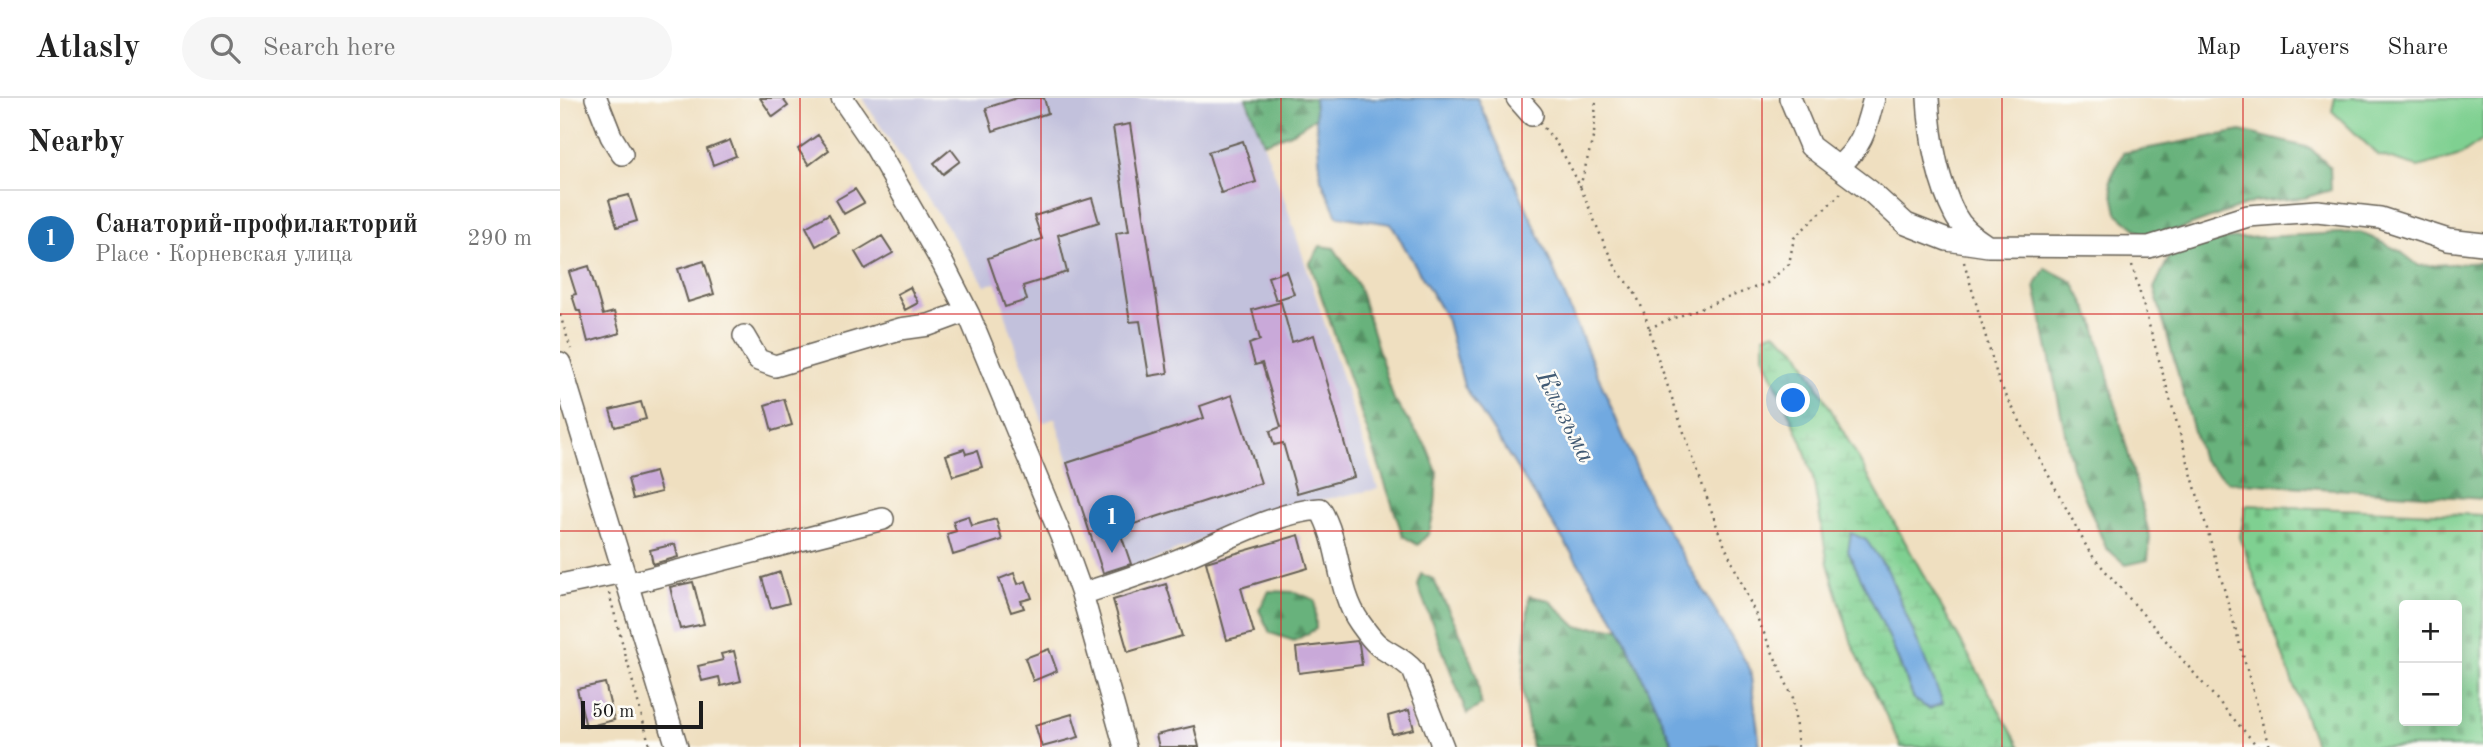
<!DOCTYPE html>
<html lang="en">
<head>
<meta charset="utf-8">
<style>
  body { margin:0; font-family:"Old Standard TT",serif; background:#f6f6f6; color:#222 }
  .controls { position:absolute; right:21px; bottom:21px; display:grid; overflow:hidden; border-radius:7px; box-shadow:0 4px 18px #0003 }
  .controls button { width:63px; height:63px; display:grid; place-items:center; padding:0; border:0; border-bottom:2px solid #e0e0e0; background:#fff; color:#222; font:35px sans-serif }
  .scale { position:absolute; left:21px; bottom:18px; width:122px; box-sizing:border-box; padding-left:7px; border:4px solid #1c1c1c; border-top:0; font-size:19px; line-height:24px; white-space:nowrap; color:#1c1c1c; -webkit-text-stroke:5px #fdfcf7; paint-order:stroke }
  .you { position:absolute; left:1234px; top:303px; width:24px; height:24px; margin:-18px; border:5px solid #fff; border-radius:50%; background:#1a73e8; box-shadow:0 0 0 10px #1a73e833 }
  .badge { display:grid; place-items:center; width:46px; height:46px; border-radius:50%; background:#1f6fb2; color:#fff; font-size:23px; font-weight:700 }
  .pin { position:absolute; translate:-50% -58px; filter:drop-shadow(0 2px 4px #0008) }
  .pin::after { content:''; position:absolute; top:37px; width:24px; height:21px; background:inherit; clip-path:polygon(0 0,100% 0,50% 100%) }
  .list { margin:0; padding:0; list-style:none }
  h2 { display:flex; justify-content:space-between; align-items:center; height:91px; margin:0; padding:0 28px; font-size:30px }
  h2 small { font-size:23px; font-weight:400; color:#767676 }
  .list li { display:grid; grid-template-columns:46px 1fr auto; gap:21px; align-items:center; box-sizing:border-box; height:98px; padding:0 28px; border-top:2px solid #e0e0e0 }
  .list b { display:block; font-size:26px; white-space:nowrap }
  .list p { margin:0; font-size:23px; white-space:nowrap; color:#767676 }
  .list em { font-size:23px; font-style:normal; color:#767676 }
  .icon { flex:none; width:38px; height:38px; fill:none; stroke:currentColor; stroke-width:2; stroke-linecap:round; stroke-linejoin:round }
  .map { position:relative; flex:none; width:1923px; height:649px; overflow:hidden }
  header { display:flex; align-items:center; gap:42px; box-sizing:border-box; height:98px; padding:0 35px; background:#fff; border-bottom:2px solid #e0e0e0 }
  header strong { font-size:33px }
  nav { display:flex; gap:38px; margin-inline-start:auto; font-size:24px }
  .search { width:490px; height:63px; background:#f6f6f6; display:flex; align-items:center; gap:18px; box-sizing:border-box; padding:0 24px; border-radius:38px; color:#767676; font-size:26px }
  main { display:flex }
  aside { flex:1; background:#fff }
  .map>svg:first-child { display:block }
  .industrial { fill:#c2c1dc }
  .green { fill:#7fd091; stroke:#4e7656; stroke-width:2 }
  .forest { fill:url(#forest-firs); stroke:#42674c; stroke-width:2 }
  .wetland { fill:url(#wetland-marsh); stroke:#4e7656; stroke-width:2; fill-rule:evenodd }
  .cemetery { fill:url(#cemetery-stones); stroke:#4e7656; stroke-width:2; fill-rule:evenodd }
  .water { fill:#71a9e0; stroke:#46627e; stroke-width:2 }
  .building { fill:#c9a9d9 }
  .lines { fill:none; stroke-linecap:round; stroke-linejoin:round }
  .minor-casing { stroke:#666055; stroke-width:24 }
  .path { stroke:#666055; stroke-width:2.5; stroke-dasharray:2 5; stroke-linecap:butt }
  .minor { stroke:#fff; stroke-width:21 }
  .grid { fill:none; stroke:#d62828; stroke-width:2; stroke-opacity:0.55 }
  .labels { text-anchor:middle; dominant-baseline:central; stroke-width:5; stroke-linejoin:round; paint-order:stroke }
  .water-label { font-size:26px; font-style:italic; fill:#425b74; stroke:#fdfcf7 }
</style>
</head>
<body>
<header>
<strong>Atlasly</strong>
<div class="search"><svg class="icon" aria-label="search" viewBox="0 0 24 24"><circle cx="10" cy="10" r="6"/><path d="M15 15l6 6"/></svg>Search here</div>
<nav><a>Map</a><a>Layers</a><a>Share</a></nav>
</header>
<main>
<aside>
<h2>Nearby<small></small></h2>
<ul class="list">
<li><span class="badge">1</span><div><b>Санаторий-профилакторий</b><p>Place · Корневская улица</p></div><em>290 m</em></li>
</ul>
</aside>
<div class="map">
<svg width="1923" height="649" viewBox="0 0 1923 649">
  <defs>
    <pattern id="forest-firs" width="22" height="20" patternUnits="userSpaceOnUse" patternTransform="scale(1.75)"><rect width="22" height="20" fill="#67b27b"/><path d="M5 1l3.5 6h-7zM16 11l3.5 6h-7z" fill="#549064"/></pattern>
    <pattern id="wetland-marsh" width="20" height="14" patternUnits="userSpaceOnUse" patternTransform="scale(1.75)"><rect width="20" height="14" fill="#7fd091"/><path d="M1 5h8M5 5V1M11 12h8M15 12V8" fill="none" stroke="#6db27c"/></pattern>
    <pattern id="cemetery-stones" width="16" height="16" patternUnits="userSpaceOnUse" patternTransform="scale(1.75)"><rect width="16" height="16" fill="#7fd091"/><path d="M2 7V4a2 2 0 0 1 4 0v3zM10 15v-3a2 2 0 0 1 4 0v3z" fill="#6db27c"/></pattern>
  </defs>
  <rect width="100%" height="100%" fill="#fdfcf7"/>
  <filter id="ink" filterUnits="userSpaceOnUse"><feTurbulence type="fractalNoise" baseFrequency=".0143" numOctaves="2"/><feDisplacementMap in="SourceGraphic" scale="14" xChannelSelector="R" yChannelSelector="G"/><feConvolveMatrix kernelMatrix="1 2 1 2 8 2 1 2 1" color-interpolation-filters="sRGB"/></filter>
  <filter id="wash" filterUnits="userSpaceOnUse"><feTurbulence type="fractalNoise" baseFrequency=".00686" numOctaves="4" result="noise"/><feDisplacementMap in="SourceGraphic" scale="28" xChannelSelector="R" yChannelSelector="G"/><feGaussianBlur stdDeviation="1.57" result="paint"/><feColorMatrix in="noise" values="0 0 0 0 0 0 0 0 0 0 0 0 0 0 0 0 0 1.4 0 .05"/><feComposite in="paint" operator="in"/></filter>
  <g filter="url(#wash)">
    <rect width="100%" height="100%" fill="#efdfc0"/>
    <!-- industrial -->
    <path class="industrial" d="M 302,0 L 686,0 L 726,106 L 818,391 L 761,402 L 684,424 L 572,471 L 545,480 L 495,320 L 483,325 L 449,228 L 437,185 L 425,187 Z"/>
    <!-- green -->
    <path class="green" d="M 1775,0 L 1923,0 L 1923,42 L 1901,57 L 1858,69 L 1818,57 L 1772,13 Z"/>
    <!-- forest -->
    <path class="forest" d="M 686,0 L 754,0 L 756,19 L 733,34 L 704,45 Z
      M 1681,33 L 1750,50 L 1770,69 L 1771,92 L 1744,100 L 1694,104 L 1618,132 L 1582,136 L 1557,115 L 1550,82 L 1563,55 Z
      M 1800,134 L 1840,153 L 1859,168 L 1923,164 L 1923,401 L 1669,384 L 1642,362 L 1594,190 L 1610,157 L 1665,141 Z
      M 760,148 L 774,150 L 798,187 L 834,302 L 867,349 L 877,374 L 875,409 L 869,435 L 858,447 L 843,438 L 750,165 Z
      M 1485,170 L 1513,184 L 1534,224 L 1590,439 L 1588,462 L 1566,467 L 1546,450 L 1512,369 L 1475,188 Z
      M 861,476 L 873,481 L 902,539 L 917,580 L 921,607 L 907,616 L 858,488 Z
      M 709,493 L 735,494 L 755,502 L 756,531 L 734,543 L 710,535 L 699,512 Z
      M 969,498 L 989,502 L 1017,529 L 1060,530 L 1114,649 L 972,649 L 962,593 Z"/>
    <!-- wetland -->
    <path class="wetland" d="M 1215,234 L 1238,253 L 1460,649 L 1341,649 L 1292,546 L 1268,466 L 1253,380 L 1242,344 L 1204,259 L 1204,238 ZM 1328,537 L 1377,593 L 1382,606 L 1369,611 L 1354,601 Z"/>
    <!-- cemetery -->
    <path class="cemetery" d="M 1686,407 L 1923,417 L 1923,649 L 1756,649 L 1680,439 ZM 1844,507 L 1897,507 L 1897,623 L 1844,623 Z"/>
    <!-- water -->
    <path class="water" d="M 754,0 L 917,0 L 982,144 L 1090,402 L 1190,571 L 1200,649 L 1114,649 L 1060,530 L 904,288 L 886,220 L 831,126 L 777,118 L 761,81 Z
      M 1291,435 L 1306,442 L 1328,473 L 1383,605 L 1369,611 L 1354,601 L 1328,537 L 1288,453 Z"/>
    <g id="blocks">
      <!-- building -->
      <path class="building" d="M 200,0 L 222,0 L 228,8 L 213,19 Z
        M 457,0 L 484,0 L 488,15 L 433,33 L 426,10 Z
        M 570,26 L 608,275 L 589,278 L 580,223 L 570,224 L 556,135 L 569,133 L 553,29 Z
        M 258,37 L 269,52 L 249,67 L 238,51 Z
        M 170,42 L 176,58 L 153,67 L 147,51 Z
        M 683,43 L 696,84 L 661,95 L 648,54 Z
        M 391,51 L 400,63 L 383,76 L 374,65 Z
        M 295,91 L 304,105 L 284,116 L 276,102 Z
        M 69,97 L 77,123 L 57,129 L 49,102 Z
        M 532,100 L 539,124 L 498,137 L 507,174 L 463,188 L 467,202 L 445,209 L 428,160 L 482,141 L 474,118 Z
        M 269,116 L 279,135 L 256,148 L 246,129 Z
        M 322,138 L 333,155 L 305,171 L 295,154 Z
        M 144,163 L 154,196 L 128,204 L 118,171 Z
        M 29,168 L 43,217 L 54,214 L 60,235 L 28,244 L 20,213 L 17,213 L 12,197 L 16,196 L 9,174 Z
        M 726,173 L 734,196 L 716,202 L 708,179 Z
        M 350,189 L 358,205 L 345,212 L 337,196 Z
        M 721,204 L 732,244 L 754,237 L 794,379 L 737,395 L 723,345 L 714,347 L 710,333 L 721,329 L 702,265 L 695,267 L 689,246 L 700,242 L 692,212 Z
        M 672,297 L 701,385 L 559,431 L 571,466 L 543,475 L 507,365 L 644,320 L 640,308 Z
        M 224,301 L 232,327 L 212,333 L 205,307 Z
        M 81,304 L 86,321 L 55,329 L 50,312 Z
        M 404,351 L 406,356 L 417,353 L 422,369 L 393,378 L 386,357 Z
        M 95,374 L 101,394 L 73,401 L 68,381 Z
        M 408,418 L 411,428 L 436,421 L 442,442 L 393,457 L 387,436 L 396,433 L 393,423 Z
        M 739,437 L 748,470 L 681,490 L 694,535 L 667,542 L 646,464 Z
        M 115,446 L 118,459 L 93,466 L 90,452 Z
        M 220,474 L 229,505 L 211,510 L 202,480 Z
        M 454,475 L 458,486 L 466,483 L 472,500 L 461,503 L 464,510 L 451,514 L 439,481 Z
        M 133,484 L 144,526 L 120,531 L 110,489 Z
        M 606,486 L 622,538 L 568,554 L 553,502 Z
        M 797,543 L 799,546 L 802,567 L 739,575 L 736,550 Z
        M 489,551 L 497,573 L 473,583 L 465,560 Z
        M 174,553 L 181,583 L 161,588 L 159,579 L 142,583 L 138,568 L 163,562 L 161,556 Z
        M 45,585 L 54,622 L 26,629 L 17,591 Z
        M 849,612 L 854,631 L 832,636 L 828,618 Z
        M 512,616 L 519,639 L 482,649 L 475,627 Z
        M 634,628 L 639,649 L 599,649 L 596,637 Z"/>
    </g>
  </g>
  <g filter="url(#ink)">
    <use href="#blocks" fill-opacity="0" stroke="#666055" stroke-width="2"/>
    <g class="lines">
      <!-- minor casing -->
      <g class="minor-casing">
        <path id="minor" d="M 36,0 L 51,38 L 62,56
          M 282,0 L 315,48 L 383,166 L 409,217 L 503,443 L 522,496 L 565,649
          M 957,0 L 972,17
          M 1230,0 L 1250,48 L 1310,93 L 1346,126 L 1387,142 L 1428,148 L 1589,149 L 1688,118 L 1757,113 L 1820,120 L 1888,142 L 1923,146
          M 1368,0 C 1370,38 1377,82 1395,117 C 1401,129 1415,140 1426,147
          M 1278,69 C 1303,48 1306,30 1314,0
          M 184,238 L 198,262 L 215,268 L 340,231 L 369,227 L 407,213
          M 0,265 L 117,649
          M 67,486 L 323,421
          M 0,487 L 63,474
          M 522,496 C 551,486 580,477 608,466 C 654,449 712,414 760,411 C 781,446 776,491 800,525 C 805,532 811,541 818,547 C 829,556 843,560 853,572 L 883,649"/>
      </g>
      <!-- path -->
      <path class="path" d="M 984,30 C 1018,68 1031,122 1055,168 C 1059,176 1066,182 1071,189 C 1083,207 1089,228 1094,249 L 1160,437 L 1233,600 L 1238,649
        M 1020,89 L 1034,36 L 1036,0
        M 1404,164 L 1439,284 L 1530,455 L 1698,649
        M 1572,167 L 1709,649
        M 0,217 L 11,251
        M 1089,231 L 1098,226 L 1207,185 L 1229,166 L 1234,140 L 1282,94
        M 49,495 L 90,649"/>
      <!-- minor -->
      <use href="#minor" class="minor"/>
    </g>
  </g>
  <!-- grid -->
  <path class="grid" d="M 240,0 L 240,649M 481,0 L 481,649M 721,0 L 721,649M 962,0 L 962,649M 1202,0 L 1202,649M 1442,0 L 1442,649M 1683,0 L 1683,649M 0,216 L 1923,216M 0,433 L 1923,433"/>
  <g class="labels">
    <!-- water labels -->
    <g class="water-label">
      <text transform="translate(1005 319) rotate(63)">Клязьма</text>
    </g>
  </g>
</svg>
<div class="controls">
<button>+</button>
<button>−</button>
</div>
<div class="scale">50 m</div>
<div class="you"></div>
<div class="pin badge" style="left:552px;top:455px">1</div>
</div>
</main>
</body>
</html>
